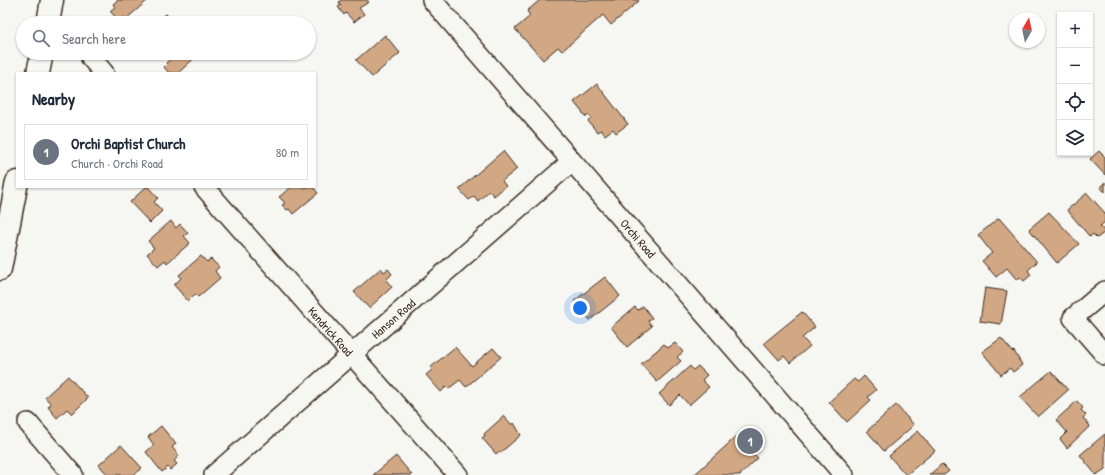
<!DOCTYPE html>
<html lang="en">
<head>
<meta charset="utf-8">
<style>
  body { margin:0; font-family:"Patrick Hand",sans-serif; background:#f2f2f3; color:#1f2937 }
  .controls { position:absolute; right:12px; top:12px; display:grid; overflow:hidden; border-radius:0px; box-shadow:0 1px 3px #0004 }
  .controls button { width:36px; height:36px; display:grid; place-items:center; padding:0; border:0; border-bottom:1px solid #e0e1e3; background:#fff; color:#1f2937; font:20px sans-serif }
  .compass { position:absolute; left:1009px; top:12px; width:36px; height:36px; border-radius:50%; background:#fff; box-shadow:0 1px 3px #0004; rotate:9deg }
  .you { position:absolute; left:580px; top:308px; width:14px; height:14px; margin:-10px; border:3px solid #fff; border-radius:50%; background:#1a73e8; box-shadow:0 0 0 6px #1a73e833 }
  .badge { display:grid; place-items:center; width:26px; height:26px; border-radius:50%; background:#d1495b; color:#fff; font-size:13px; font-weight:700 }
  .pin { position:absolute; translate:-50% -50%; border:2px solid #fff; box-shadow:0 1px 4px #0006 }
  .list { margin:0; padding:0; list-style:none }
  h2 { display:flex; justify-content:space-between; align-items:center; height:52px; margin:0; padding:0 16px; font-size:17px }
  h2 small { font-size:13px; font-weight:400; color:#747a83 }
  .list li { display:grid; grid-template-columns:26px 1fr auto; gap:12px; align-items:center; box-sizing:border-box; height:56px; margin:0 8px 8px; padding:0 8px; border:1px solid #e0e1e3; border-radius:0px }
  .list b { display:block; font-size:15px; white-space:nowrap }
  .list p { margin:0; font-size:13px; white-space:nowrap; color:#747a83 }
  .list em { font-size:13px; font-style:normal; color:#747a83 }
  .icon { flex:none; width:22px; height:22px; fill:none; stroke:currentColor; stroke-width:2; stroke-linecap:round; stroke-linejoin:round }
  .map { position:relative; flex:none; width:1105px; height:475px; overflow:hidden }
  .search { position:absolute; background:#fff; box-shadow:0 1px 3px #0004; left:16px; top:16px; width:300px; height:44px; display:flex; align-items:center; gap:10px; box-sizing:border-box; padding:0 14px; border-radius:22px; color:#747a83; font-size:15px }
  .panel { position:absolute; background:#fff; box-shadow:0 1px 3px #0004; left:16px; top:72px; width:300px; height:116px; border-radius:0px }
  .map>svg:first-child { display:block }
  .building { fill:#d2a884; stroke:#3b2a1e }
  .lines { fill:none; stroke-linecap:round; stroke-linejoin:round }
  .minor-casing { stroke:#3b2a1e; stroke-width:22 }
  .secondary-casing { stroke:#3b2a1e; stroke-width:25 }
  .minor { stroke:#f6f6f2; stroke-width:19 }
  .secondary { stroke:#f6f6f2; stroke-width:22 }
  .labels { text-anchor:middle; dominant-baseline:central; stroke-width:3.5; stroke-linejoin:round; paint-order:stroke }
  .street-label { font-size:12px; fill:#3b2a1e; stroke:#f6f6f2 }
</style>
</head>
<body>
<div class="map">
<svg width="1105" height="475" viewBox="0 0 1105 475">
  <rect width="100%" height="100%" fill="#f6f6f2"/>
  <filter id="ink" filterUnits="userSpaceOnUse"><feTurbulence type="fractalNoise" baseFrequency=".025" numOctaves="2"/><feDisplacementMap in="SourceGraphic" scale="8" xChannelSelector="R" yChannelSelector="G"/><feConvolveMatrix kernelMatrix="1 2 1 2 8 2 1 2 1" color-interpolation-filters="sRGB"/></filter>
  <g filter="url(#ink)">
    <!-- building -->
    <path class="building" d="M 118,0 L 148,0 L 126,19 L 124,17 L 119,21 L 110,11 L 115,7 L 113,4 Z
      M 341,0 L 367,0 L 369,2 L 359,8 L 364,14 L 354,22 L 346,13 L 344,15 L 338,7 L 341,5 L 339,2 Z
      M 540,0 L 638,0 L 639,1 L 611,25 L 603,15 L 562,51 L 558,47 L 543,60 L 515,29 L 530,16 L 527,11 Z
      M 166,14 L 175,23 L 156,23 Z
      M 385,35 L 400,53 L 372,77 L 356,60 Z
      M 177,53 L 200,53 L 178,73 L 169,73 L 164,67 L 167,64 L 166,63 Z
      M 597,84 L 628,124 L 616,133 L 613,129 L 605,135 L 601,130 L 597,132 L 588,121 L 591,118 L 589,115 L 586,117 L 574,102 Z
      M 503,151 L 517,169 L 502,181 L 506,186 L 494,196 L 489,191 L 478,201 L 474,196 L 469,200 L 459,189 Z
      M 1099,151 L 1105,157 L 1105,175 L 1090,159 Z
      M 1105,182 L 1105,192 L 1100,187 Z
      M 146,187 L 148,187 L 158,198 L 154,202 L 162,211 L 150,223 L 130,202 Z
      M 291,187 L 313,187 L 318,193 L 293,214 L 289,209 L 287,210 L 282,205 L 285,203 L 279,197 Z
      M 1087,193 L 1105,213 L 1105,222 L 1100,226 L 1105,232 L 1097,238 L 1093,234 L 1090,237 L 1067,210 Z
      M 1049,212 L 1079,244 L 1057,263 L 1029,229 Z
      M 999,218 L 1037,262 L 1028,270 L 1031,275 L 1024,281 L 1020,277 L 1017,280 L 1007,268 L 996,277 L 982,261 L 992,253 L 978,235 Z
      M 171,221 L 176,228 L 180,224 L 188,233 L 184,236 L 190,243 L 167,263 L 165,260 L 158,266 L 147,254 L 154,248 L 148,241 Z
      M 201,256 L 207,262 L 211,259 L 219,267 L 215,271 L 220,278 L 198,297 L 195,294 L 188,301 L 174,285 L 181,278 L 179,275 Z
      M 381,268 L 384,272 L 388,269 L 392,274 L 386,280 L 392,287 L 369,308 L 354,292 Z
      M 605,277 L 620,296 L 590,320 L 574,301 Z
      M 985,288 L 1007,291 L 1001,324 L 980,321 Z
      M 643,306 L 652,318 L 648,321 L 652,326 L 627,347 L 611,327 L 635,307 L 638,310 Z
      M 802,312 L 815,327 L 802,338 L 810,346 L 790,363 L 784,356 L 779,360 L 764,343 Z
      M 1001,338 L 1013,352 L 1014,351 L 1022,365 L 1013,372 L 1010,368 L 1001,375 L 982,352 Z
      M 675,343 L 683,352 L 677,357 L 681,361 L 657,382 L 641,364 L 664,344 L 668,348 Z
      M 455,347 L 472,366 L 493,348 L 501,357 L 466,387 L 460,380 L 448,389 L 446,387 L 441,392 L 426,375 L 432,370 L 430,368 Z
      M 690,366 L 693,370 L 698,366 L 707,375 L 702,380 L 709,387 L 689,405 L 680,395 L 669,405 L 659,394 Z
      M 1051,371 L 1068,390 L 1038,417 L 1020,397 Z
      M 68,376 L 88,398 L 72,414 L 67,409 L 57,418 L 48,407 L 51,404 L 45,397 Z
      M 864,376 L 876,390 L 868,397 L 871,400 L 847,422 L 829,402 L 854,379 L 858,382 Z
      M 1077,401 L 1083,408 L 1081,410 L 1086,415 L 1083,418 L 1090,426 L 1067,448 L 1060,439 L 1067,432 L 1056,420 Z
      M 896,405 L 914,425 L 884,451 L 867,431 Z
      M 504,416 L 512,425 L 514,423 L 521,435 L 500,453 L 498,452 L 496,454 L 482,438 L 485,436 L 484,434 Z
      M 161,426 L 176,444 L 172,447 L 179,456 L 174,461 L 177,464 L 170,470 L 168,467 L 162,472 L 146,452 L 154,445 L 148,437 Z
      M 918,431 L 935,451 L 906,475 L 889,456 Z
      M 1105,434 L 1105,469 L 1096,475 L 1080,455 Z
      M 737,436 L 741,441 L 746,436 L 759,451 L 754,454 L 758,458 L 740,475 L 694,475 Z
      M 121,445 L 142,468 L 134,475 L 108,475 L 99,465 Z
      M 396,456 L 412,475 L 373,475 Z
      M 942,464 L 949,471 L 944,475 L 929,475 Z"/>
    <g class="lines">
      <!-- minor casing -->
      <g class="minor-casing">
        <g id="minor">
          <path id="s1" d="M 432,0 L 844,475"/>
          <path d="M 91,58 L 104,73"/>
          <path id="s2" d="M 204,187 L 458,475"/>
          <path d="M 1105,291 L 1073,318 L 1105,355"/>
          <path d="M 28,423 L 73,475"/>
          <path id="s3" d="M 214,475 L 571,162"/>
        </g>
      </g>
      <!-- secondary casing -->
      <g class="secondary-casing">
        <path id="secondary" d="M 48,23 L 52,0
          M 38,73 L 42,53
          M 0,269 L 17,182"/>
      </g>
      <!-- minor -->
      <use href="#minor" class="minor"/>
      <!-- secondary -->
      <use href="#secondary" class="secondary"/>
    </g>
  </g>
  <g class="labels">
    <!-- street labels -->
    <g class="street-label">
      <text stroke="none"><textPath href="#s1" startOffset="315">Orchi Road</textPath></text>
      <text stroke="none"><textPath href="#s3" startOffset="238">Hanson Road</textPath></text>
      <text stroke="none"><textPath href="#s2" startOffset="192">Kendrick Road</textPath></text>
    </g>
  </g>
</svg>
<div class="controls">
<button>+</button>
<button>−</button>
<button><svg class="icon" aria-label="locate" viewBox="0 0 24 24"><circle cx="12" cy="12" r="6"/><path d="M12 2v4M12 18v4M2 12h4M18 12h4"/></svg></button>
<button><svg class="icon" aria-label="layers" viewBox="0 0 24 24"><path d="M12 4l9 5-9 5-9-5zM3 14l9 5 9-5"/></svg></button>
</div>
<svg class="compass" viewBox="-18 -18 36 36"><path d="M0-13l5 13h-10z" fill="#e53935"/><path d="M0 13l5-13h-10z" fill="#747a83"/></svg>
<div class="you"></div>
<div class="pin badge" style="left:750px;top:441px;background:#6b7280">1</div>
<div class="search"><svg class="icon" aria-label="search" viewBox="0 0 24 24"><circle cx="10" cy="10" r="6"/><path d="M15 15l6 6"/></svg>Search here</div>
<section class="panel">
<h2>Nearby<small></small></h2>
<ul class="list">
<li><span class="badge" style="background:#6b7280">1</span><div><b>Orchi Baptist Church</b><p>Church · Orchi Road</p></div><em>80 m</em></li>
</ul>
</section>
</div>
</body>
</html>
